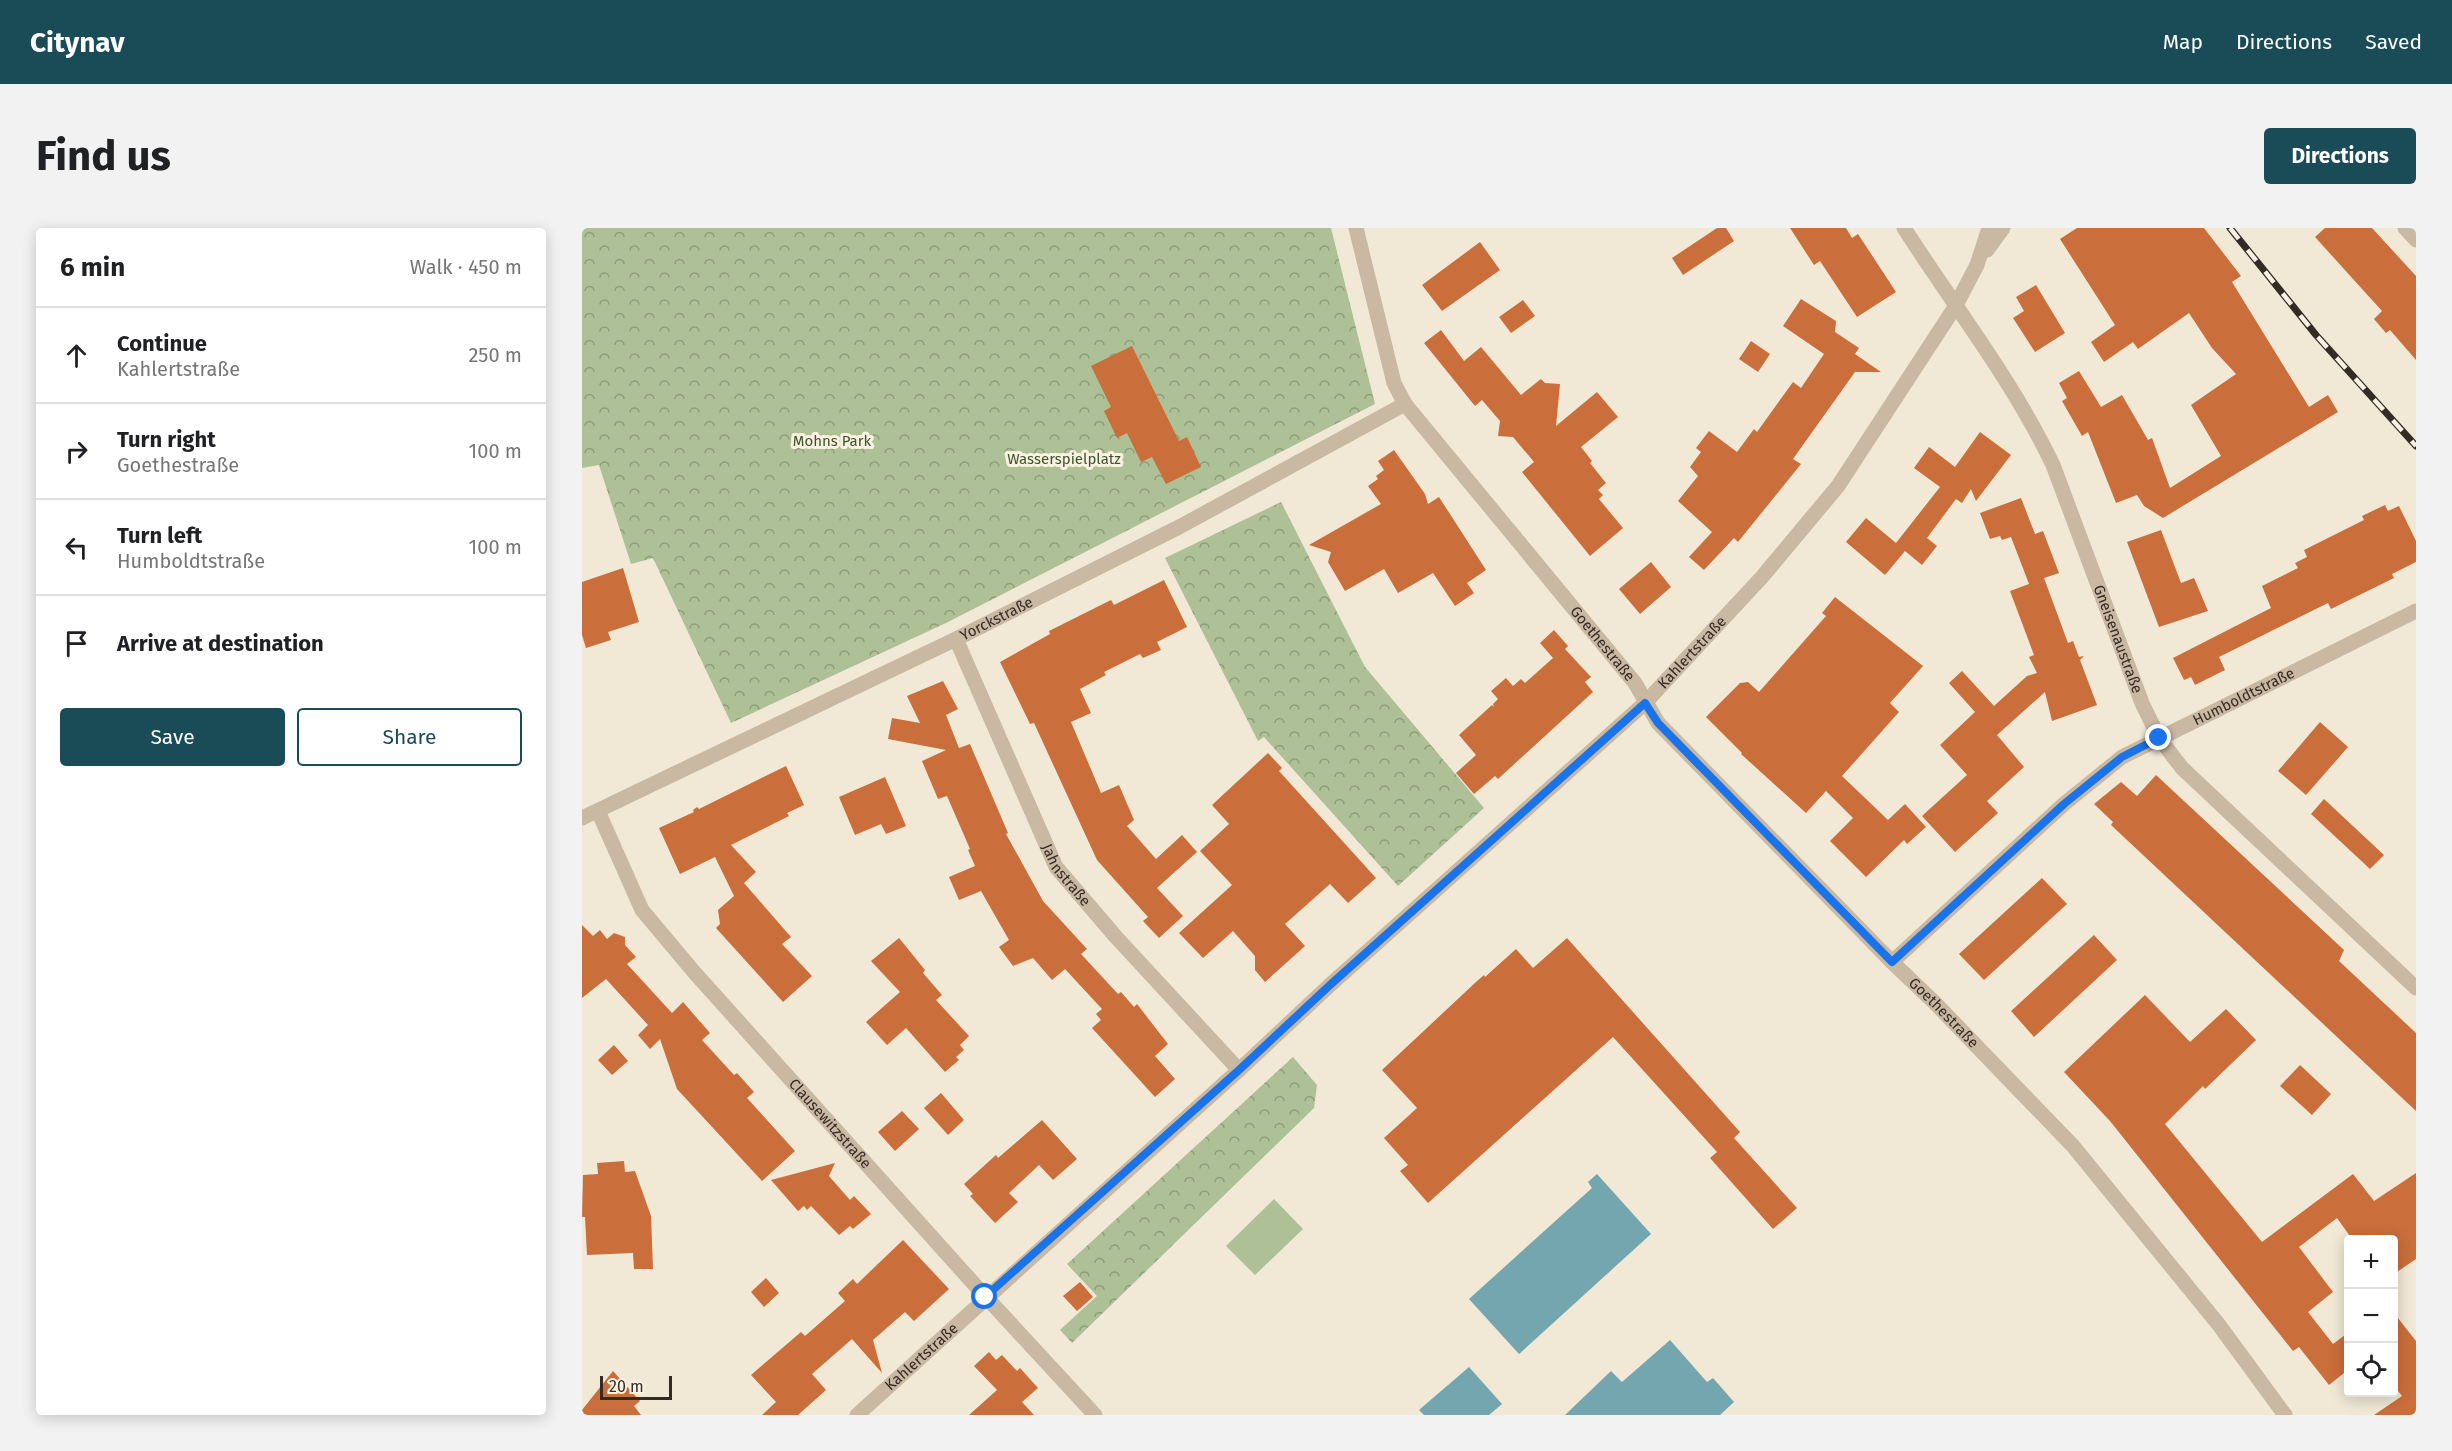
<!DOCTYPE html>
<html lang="en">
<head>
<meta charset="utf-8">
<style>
  body { margin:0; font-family:"Fira Sans",sans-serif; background:#f2f2f2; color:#202124 }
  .controls { position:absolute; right:18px; bottom:18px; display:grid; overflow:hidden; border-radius:6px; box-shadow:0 3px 15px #0003 }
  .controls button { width:54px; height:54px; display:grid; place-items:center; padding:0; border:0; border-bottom:2px solid #e0e0e0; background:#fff; color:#202124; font:30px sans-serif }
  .scale { position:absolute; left:18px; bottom:15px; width:72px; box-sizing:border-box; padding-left:6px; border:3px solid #342b25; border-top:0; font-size:16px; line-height:21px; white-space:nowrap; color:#342b25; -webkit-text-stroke:4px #f9f1e2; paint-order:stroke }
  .stop { position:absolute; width:18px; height:18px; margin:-14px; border:4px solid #1a73e8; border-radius:50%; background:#fff }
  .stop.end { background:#1a73e8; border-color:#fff; box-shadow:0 2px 6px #0008 }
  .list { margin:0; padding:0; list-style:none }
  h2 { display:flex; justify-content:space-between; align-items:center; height:78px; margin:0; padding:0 24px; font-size:26px }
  h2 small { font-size:20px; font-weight:400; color:#757577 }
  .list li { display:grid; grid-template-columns:39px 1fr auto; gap:18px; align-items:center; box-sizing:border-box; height:96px; padding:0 24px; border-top:2px solid #e0e0e0 }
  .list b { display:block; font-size:22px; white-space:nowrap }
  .list p { margin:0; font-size:20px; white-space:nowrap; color:#757577 }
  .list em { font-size:20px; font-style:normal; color:#757577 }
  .actions { display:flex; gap:12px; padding:18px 24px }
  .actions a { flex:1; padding:14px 0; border:2px solid #194c56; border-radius:6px; text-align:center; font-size:21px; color:#194c56 }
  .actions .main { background:#194c56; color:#fff }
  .icon { flex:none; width:33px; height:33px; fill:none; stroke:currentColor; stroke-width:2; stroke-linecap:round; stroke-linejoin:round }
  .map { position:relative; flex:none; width:1834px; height:1187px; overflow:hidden; border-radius:6px }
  header { display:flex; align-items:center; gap:36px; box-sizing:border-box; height:84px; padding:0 30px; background:#194c56; color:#fff }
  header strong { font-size:28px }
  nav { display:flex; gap:33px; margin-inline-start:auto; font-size:21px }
  .intro { display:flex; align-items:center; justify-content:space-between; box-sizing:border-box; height:144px; padding:0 36px }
  h1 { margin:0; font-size:42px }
  .button { padding:15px 27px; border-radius:6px; background:#194c56; color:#fff; font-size:21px; font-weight:700 }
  main { display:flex; gap:36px; padding:0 36px }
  aside { flex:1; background:#fff; border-radius:6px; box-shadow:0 3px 15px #0003 }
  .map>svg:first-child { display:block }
  .green { fill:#aec096 }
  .forest { fill:url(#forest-crowns) }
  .water { fill:#74a6af }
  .building { fill:#ca6e3b }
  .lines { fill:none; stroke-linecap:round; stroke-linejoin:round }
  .minor { stroke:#c9b8a2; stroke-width:15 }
  .rail-casing { stroke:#342b25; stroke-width:7 }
  .rail { stroke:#f9f1e2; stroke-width:4.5; stroke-dasharray:14; stroke-linecap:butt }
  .route { stroke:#1a73e8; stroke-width:8 }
  .labels { text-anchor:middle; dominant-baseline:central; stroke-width:6; stroke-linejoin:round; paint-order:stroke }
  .park-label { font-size:15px; fill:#3e5328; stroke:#f9f1e2 }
  .street-label { font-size:15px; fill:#342b25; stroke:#f9f1e2 }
</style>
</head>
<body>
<header>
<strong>Citynav</strong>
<nav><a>Map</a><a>Directions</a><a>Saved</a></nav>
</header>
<div class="intro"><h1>Find us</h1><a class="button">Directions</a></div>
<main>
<aside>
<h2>6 min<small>Walk · 450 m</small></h2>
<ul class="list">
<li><svg class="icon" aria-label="ahead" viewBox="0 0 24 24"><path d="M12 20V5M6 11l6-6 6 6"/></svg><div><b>Continue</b><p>Kahlertstraße</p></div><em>250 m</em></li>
<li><svg class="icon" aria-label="right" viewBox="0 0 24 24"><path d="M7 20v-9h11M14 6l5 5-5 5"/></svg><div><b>Turn right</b><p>Goethestraße</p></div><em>100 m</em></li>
<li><svg class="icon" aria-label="left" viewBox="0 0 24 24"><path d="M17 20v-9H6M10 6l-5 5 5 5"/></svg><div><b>Turn left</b><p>Humboldtstraße</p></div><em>100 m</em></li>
<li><svg class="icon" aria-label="arrive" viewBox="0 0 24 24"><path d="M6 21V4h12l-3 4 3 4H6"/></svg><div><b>Arrive at destination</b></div></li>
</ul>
<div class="actions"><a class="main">Save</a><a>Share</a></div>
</aside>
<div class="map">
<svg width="1834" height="1187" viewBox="0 0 1834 1187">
  <defs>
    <pattern id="forest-crowns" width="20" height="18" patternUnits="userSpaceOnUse" patternTransform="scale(1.5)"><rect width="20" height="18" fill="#aec096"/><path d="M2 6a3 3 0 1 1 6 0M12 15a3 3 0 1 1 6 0" fill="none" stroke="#8e9c7a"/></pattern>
  </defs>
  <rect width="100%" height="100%" fill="#f1e8d6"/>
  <!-- green -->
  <path class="green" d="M 692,971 L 721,1001 L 673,1047 L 644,1018 Z"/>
  <!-- forest -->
  <path class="forest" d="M 0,0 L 749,0 L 793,176 L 364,395 L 149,495 L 71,330 L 49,336 L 17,237 L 0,240 Z
    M 699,274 L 783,439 L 902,580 L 816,658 L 682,509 L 676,513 L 583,330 Z
    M 711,829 L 735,857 L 732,880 L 490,1115 L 478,1102 L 515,1068 L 485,1036 Z"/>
  <!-- water -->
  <path class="water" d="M 1015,946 L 1069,1006 L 937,1126 L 887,1071 L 1010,960 L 1006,954 Z
    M 1088,1112 L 1125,1154 L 1131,1150 L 1152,1174 L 1138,1187 L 983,1187 L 1029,1143 L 1040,1154 Z
    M 887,1139 L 920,1176 L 907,1187 L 842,1187 L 837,1182 Z"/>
  <!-- building -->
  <path class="building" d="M 1135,0 L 1144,0 L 1152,13 L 1101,47 L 1090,30 Z
    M 1208,0 L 1264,0 L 1270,10 L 1276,6 L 1314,64 L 1275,89 L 1238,33 L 1232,37 Z
    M 1495,0 L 1622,0 L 1659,48 L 1650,54 L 1727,179 L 1746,167 L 1756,184 L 1581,290 L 1562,278 L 1555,267 L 1534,275 L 1506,204 L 1500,208 L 1480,173 L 1485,170 L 1477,155 L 1497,143 L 1519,179 L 1540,167 L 1566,212 L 1570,210 L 1588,260 L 1639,228 L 1609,177 L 1654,146 L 1630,120 L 1607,85 L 1556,121 L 1551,114 L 1522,134 L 1509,114 L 1533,97 L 1478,11 Z
    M 1743,0 L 1790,0 L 1834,48 L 1834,132 L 1808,102 L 1804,105 L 1792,91 L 1800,83 L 1733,9 Z
    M 898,14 L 918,42 L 860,83 L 840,57 Z
    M 1454,57 L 1483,105 L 1453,124 L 1431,90 L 1442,83 L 1434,69 Z
    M 1219,71 L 1254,93 L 1253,104 L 1277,120 L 1273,126 L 1299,144 L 1273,144 L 1211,231 L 1219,236 L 1156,314 L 1152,310 L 1122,342 L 1107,329 L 1130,304 L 1096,273 L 1116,248 L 1108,239 L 1119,224 L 1114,220 L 1127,203 L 1155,224 L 1172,201 L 1175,204 L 1211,154 L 1219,160 L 1242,126 L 1201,98 Z
    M 941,72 L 953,88 L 929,105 L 917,89 Z
    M 859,102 L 882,133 L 899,119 L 939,167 L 959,151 L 963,155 L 978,156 L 974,198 L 1015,164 L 1036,189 L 999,219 L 1010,233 L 1008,235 L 1024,255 L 1016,262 L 1021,267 L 1017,271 L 1041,300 L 1008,328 L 940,244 L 952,234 L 931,209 L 916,208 L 918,193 L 900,172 L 893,178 L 842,115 Z
    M 1169,113 L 1188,126 L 1176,144 L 1157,131 Z
    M 550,118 L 597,213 L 605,209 L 619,239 L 584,256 L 570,229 L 559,234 L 545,205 L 535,210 L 522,183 L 529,179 L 509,138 Z
    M 1398,204 L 1429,227 L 1394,273 L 1389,261 L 1380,275 L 1374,271 L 1345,310 L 1355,318 L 1340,337 L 1323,323 L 1303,347 L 1264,314 L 1284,290 L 1314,315 L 1358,259 L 1332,240 L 1347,219 L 1373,239 Z
    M 812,222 L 843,266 L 846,276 L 857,269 L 904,342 L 885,355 L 892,365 L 873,378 L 851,345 L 816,365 L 802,341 L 763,363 L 746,334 L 749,324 L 727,317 L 799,276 L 786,258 L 796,251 L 794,248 L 802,242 L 796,233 Z
    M 1439,270 L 1453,306 L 1461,303 L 1477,345 L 1462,350 L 1486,415 L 1491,413 L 1497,429 L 1502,428 L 1498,432 L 1515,477 L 1470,493 L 1463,464 L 1415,507 L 1442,539 L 1405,573 L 1416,585 L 1373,624 L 1340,588 L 1385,547 L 1358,517 L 1393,484 L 1367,455 L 1380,443 L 1412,478 L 1445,448 L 1455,445 L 1447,429 L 1452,427 L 1428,363 L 1447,356 L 1429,309 L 1420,312 L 1418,308 L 1408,311 L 1398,285 Z
    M 1803,277 L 1806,283 L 1817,278 L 1834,313 L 1834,334 L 1810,346 L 1812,350 L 1749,381 L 1746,375 L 1637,429 L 1643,442 L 1613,457 L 1609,449 L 1602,452 L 1591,430 L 1689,380 L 1680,358 L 1716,340 L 1713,335 L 1725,329 L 1722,322 L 1782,292 L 1780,288 Z
    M 1579,302 L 1599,355 L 1612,350 L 1626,383 L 1577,399 L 1545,314 Z
    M 1069,334 L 1089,359 L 1058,386 L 1037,361 Z
    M 41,340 L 57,394 L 26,404 L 29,412 L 4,420 L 0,407 L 0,354 Z
    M 582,352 L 605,399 L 575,414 L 579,422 L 561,430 L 558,426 L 522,444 L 524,447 L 498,461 L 509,485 L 489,494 L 519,565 L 537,557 L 552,592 L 545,598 L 574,631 L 600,607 L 615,624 L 575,660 L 601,688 L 577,710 L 561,693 L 566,689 L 515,632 L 452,495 L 448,496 L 418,434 L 468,406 L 467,403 L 529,372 L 532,377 Z
    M 1253,369 L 1341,438 L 1308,475 L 1317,484 L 1260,548 L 1306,592 L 1323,576 L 1344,599 L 1325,616 L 1322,612 L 1284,649 L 1248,613 L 1271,590 L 1244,563 L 1224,585 L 1159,526 L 1160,525 L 1124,489 L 1158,455 L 1166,454 L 1177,464 L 1244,388 L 1240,385 Z
    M 972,402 L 986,418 L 983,421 L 1009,449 L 1003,454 L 1011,464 L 916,551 L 913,548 L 892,566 L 874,545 L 894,527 L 877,507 L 910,477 L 912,479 L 911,476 L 916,471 L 909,463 L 924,450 L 931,458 L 939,451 L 943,455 L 971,430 L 958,415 Z
    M 361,453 L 376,481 L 364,487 L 377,520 L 388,516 L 426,605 L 424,606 L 461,673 L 505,721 L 499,726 L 536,766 L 539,764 L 552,779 L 555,776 L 586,816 L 573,828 L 593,851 L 573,869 L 510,800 L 519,792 L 514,786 L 520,781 L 483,741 L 470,752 L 451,730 L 431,738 L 417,719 L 427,712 L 399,663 L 377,672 L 367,649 L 393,638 L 386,622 L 388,621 L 365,568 L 356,571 L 340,533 L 364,522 L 306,511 L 310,490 L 338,495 L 325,468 Z
    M 1738,494 L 1766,519 L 1724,567 L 1696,543 Z
    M 686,525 L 700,540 L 697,543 L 794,650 L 766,675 L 748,656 L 703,696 L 723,718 L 683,754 L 673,742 L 673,728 L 651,703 L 621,730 L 597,705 L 650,657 L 618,623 L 647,596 L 630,577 Z
    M 204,538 L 222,577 L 205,585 L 207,588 L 149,617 L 174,644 L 162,655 L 209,709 L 200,716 L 230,748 L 201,774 L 134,700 L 138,696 L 136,682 L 152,668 L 133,629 L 98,646 L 77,600 L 112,584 L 111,582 L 115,579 L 117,581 Z
    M 1574,547 L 1762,722 L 1757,733 L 1834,805 L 1834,883 L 1529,597 L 1531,594 L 1512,576 L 1539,554 L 1555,568 Z
    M 303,549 L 324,598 L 304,606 L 299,596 L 273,607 L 257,569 Z
    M 1742,571 L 1802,627 L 1788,641 L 1729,586 Z
    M 1460,650 L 1485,676 L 1402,752 L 1377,726 Z
    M 0,697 L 11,708 L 18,702 L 25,711 L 32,705 L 43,709 L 43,717 L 54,729 L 45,736 L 90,785 L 101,774 L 128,805 L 120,812 L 152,847 L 155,845 L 172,864 L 165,870 L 213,923 L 180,953 L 95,861 L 78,811 L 68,821 L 56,807 L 66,797 L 24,751 L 0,770 Z
    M 1512,707 L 1535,732 L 1452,809 L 1429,783 Z
    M 317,710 L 343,742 L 341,745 L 360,767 L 354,772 L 387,808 L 378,817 L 382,822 L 374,829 L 377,832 L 363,844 L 324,800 L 305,817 L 284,794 L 318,764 L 289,733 Z
    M 985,710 L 1158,904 L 1152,910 L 1215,980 L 1191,1001 L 1128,930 L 1135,924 L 1031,809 L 846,975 L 818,943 L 826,937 L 802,910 L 835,880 L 800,842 L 894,754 L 902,747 L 903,749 L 934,721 L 951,740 Z
    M 1563,767 L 1608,814 L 1644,781 L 1674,812 L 1623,861 L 1621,858 L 1583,896 L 1680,1014 L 1771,946 L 1792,973 L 1834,945 L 1834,1031 L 1812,1046 L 1812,1011 L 1770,1011 L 1755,990 L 1717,1019 L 1751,1064 L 1726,1084 L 1751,1116 L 1767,1104 L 1767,1141 L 1747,1157 L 1717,1119 L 1711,1123 L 1528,893 L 1482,844 Z
    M 32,817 L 46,833 L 30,847 L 16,832 Z
    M 1718,837 L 1749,866 L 1730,887 L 1698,858 Z
    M 359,865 L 382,892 L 366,907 L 342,880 Z
    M 320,883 L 337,901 L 313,923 L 296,904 Z
    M 460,892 L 495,931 L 471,952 L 457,937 L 427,965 L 436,974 L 413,995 L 388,968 L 391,966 L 382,956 L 414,927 L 416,930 Z
    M 42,933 L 43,944 L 53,943 L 69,988 L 71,1041 L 52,1041 L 51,1025 L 5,1027 L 3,989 L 0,989 L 1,947 L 16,946 L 15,935 Z
    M 253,935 L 247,948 L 268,972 L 272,968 L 289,986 L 271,1001 L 268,998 L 257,1007 L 229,978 L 225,982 L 222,978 L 216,983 L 189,952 Z
    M 321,1012 L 367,1061 L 332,1093 L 323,1084 L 291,1112 L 300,1145 L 270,1111 L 230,1146 L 244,1162 L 216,1187 L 180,1187 L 194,1174 L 169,1147 L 219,1104 L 223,1108 L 263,1073 L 256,1065 L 271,1051 L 275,1056 Z
    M 184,1050 L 197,1065 L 182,1079 L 169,1064 Z
    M 498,1054 L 511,1069 L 495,1083 L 481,1068 Z
    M 1812,1085 L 1834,1113 L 1834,1187 L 1792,1187 L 1820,1168 L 1812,1158 Z
    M 407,1124 L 414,1132 L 420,1127 L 435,1143 L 438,1140 L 456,1160 L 440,1174 L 452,1187 L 387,1187 L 415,1162 L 392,1138 Z
    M 31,1143 L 58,1173 L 52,1178 L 59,1187 L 0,1187 L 0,1182 Z"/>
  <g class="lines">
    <!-- minor -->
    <g class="minor">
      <path id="s1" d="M 774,0 L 812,155 L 823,176 L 1053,455 L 1076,495 L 1310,734 L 1353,775 L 1491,918 L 1637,1097 L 1703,1187"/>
      <path id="s2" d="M 1322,0 C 1372,78 1431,153 1471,237 L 1560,475 L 1577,510 L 1600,540 L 1834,760"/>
      <path d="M 1823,0 L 1834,12"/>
      <path d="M 1405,22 L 1421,0"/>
      <path id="s3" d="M 374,411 L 474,639 L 534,709 L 657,842"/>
      <path id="s4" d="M 16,583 L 60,682 L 112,744 L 392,1056 L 513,1187"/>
      <path id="s5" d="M 0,590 L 374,411 L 599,298 L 823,176"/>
      <path id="s6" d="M 1310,734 L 1482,576 L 1540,529 L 1834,383"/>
      <path id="s7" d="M 275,1187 L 657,842 L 748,757 L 1063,475 L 1180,349 L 1256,258 L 1373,79 L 1395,37 L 1407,0"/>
    </g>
    <!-- rail casing -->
    <g class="rail-casing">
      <path id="rail" d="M 1648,0 L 1734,107 L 1834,218"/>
    </g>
    <!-- rail -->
    <use href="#rail" class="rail"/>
  </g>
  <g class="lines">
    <!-- route -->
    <path class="route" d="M 403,1069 L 657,842 L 748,757 L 1063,475 L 1076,495 L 1310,734 L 1482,576 L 1540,529 L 1577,510"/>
  </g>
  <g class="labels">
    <!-- park labels -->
    <g class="park-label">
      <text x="250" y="213">Mohns Park</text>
      <text x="482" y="231">Wasserspielplatz</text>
    </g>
    <!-- street labels -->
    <g class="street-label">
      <text stroke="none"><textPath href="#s5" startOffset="460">Yorckstraße</textPath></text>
      <text stroke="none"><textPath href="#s2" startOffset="466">Gneisenaustraße</textPath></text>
      <text stroke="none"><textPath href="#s1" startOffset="494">Goethestraße</textPath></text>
      <text stroke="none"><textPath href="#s7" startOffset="1131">Kahlertstraße</textPath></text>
      <text stroke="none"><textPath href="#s6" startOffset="444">Humboldtstraße</textPath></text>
      <text stroke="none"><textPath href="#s3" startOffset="261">Jahnstraße</textPath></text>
      <text stroke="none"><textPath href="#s1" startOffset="998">Goethestraße</textPath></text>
      <text stroke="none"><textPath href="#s4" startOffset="393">Clausewitzstraße</textPath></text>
      <text stroke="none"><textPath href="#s7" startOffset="87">Kahlertstraße</textPath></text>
    </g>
  </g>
</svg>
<div class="controls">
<button>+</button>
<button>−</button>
<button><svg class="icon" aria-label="locate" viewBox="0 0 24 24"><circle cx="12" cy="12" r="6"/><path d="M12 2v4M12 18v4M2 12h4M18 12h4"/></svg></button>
</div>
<div class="scale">20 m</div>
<div class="stop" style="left:403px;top:1069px"></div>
<div class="stop end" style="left:1577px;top:510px"></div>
</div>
</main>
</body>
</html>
